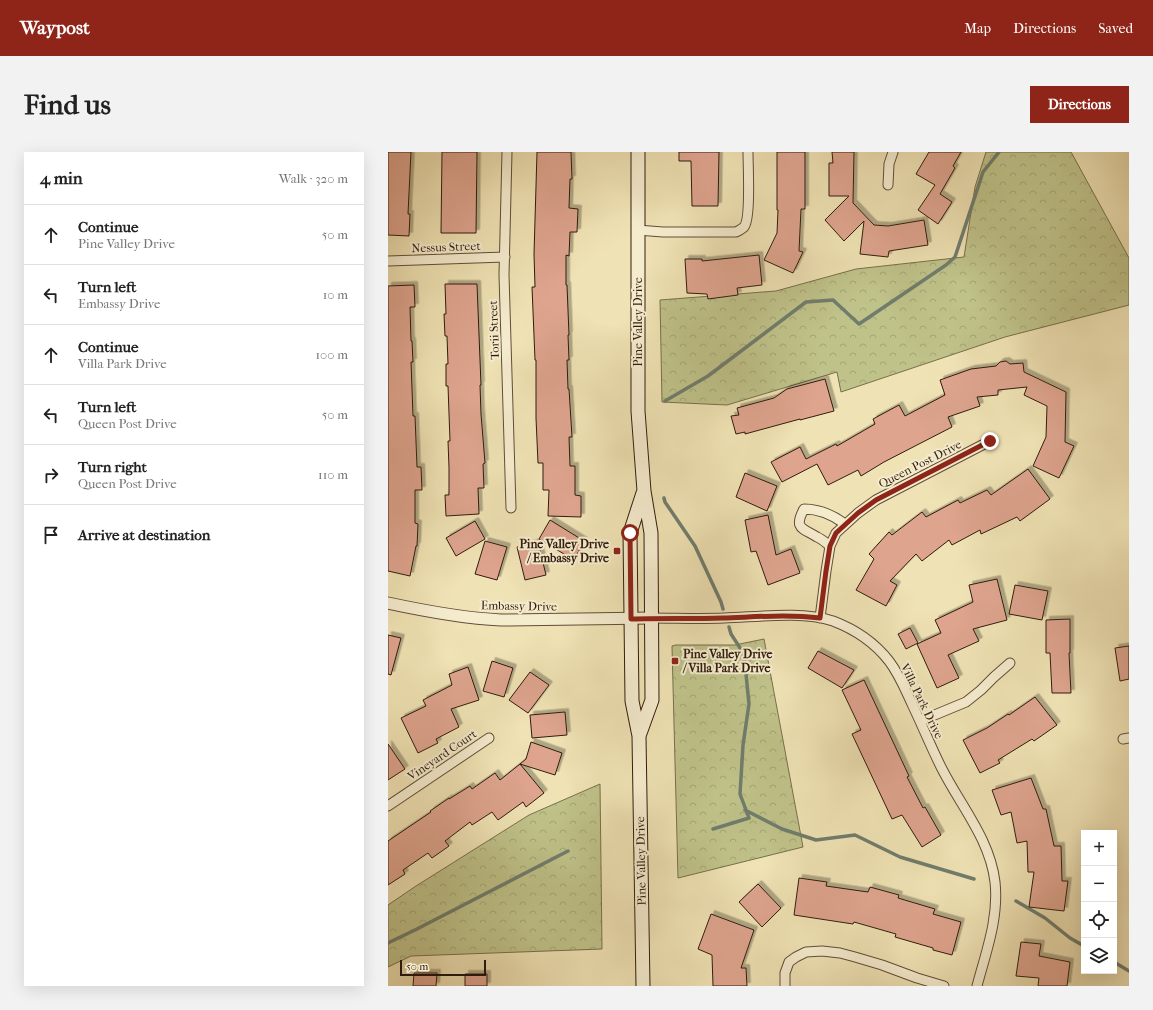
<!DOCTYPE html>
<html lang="en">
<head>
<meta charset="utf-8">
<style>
  body { margin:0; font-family:"IM FELL French Canon",serif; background:#f2f2f2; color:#222 }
  .controls { position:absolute; right:12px; bottom:12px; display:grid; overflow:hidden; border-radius:0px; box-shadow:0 4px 16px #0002 }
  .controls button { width:36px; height:36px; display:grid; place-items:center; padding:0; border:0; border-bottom:1px solid #e0e0e0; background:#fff; color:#222; font:20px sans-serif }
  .scale { position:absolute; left:12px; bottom:10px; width:86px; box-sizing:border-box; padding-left:4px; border:2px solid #301c0e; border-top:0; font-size:11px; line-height:14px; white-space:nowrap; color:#301c0e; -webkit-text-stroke:3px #f5ecce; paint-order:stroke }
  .stop { position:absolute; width:12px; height:12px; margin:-9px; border:3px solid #8f2418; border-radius:50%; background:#fff }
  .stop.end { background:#8f2418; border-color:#fff; box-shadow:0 1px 4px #0008 }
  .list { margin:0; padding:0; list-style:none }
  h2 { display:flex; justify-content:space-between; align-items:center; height:52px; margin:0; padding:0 16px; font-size:17px }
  h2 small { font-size:13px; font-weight:400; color:#767676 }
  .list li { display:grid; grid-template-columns:26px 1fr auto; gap:12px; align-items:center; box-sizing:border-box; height:60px; padding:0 16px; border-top:1px solid #e0e0e0 }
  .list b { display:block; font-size:15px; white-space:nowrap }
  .list p { margin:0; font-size:13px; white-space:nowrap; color:#767676 }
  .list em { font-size:13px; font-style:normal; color:#767676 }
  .icon { flex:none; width:22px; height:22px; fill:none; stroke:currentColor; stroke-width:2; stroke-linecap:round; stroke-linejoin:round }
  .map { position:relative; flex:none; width:741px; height:834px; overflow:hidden; border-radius:0px }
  header { display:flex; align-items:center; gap:24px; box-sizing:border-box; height:56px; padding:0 20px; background:#8f2418; color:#fff }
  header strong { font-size:19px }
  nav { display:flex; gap:22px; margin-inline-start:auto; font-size:14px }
  .intro { display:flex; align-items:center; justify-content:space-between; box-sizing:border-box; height:96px; padding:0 24px }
  h1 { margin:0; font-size:28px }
  .button { padding:10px 18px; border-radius:0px; background:#8f2418; color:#fff; font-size:14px; font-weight:700 }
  main { display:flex; gap:24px; padding:0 24px }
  aside { flex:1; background:#fff; border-radius:0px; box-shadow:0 4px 16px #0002 }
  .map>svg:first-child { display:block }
  .forest { fill:url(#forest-crowns); stroke:#786f4c }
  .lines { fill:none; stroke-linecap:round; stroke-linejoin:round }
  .stream { stroke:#707d6d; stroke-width:3.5 }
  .building { fill:#dea48e; stroke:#301c0e; filter:url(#shadow) }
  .minor-casing { stroke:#604e38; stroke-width:11 }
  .tertiary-casing { stroke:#604e38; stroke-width:13 }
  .secondary-casing { stroke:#301c0e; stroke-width:15 }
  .minor { stroke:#f5ecce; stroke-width:9 }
  .tertiary { stroke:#f5ecce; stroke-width:11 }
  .secondary { stroke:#f5ecce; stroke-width:13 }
  .route { stroke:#8f2418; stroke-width:5 }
  .poi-dot { fill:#8f2418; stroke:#f5ecce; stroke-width:1.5 }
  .labels { text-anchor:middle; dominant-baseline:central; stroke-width:4; stroke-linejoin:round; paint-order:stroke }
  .street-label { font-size:12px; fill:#301c0e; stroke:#f5ecce }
  .poi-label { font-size:12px; font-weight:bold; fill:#301c0e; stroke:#f5ecce; text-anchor:end }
</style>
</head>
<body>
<header>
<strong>Waypost</strong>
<nav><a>Map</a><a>Directions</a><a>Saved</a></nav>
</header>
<div class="intro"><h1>Find us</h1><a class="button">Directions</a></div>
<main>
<aside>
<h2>4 min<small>Walk · 320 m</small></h2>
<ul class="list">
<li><svg class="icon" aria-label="ahead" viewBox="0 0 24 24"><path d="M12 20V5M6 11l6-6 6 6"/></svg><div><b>Continue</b><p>Pine Valley Drive</p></div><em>50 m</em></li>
<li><svg class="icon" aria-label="left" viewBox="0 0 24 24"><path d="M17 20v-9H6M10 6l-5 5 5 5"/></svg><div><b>Turn left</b><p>Embassy Drive</p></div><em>10 m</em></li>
<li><svg class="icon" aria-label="ahead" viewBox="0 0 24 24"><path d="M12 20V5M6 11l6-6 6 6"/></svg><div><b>Continue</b><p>Villa Park Drive</p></div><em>100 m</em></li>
<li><svg class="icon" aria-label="left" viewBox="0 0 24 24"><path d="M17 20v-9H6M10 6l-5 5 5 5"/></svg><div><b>Turn left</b><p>Queen Post Drive</p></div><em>50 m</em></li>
<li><svg class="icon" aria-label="right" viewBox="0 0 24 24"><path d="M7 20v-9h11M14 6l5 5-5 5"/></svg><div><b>Turn right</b><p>Queen Post Drive</p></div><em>110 m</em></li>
<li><svg class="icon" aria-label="arrive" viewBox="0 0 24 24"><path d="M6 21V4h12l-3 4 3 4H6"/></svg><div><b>Arrive at destination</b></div></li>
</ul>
</aside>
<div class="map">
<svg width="741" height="834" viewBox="0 0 741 834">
  <defs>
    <pattern id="forest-crowns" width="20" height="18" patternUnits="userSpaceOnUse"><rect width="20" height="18" fill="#bfc289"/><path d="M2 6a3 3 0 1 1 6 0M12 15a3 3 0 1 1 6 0" fill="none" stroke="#a4a675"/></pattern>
    <filter id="shadow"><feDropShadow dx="3.5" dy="-3.5" stdDeviation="0" flood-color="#0004"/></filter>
  </defs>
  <rect width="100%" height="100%" fill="#efe2b4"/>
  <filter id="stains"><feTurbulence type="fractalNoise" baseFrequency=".005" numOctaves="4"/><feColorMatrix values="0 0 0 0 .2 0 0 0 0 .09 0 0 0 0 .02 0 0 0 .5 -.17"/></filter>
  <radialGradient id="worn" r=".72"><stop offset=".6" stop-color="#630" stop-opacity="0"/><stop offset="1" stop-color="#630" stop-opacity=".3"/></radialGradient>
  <!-- forest -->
  <path class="forest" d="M 598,0 L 683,0 L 741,106 L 741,153 L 617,185 L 453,240 L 449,220 L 339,253 L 274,250 L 272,148 L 388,139 L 468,117 L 576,105 L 587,35 Z
    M 376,487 L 415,695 L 290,726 L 284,494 L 288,493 L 347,493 Z
    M 212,632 L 214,797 L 23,804 L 0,815 L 0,753 L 28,734 L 141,663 Z"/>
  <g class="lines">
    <!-- stream -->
    <path class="stream" d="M 277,249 L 320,224 L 418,150 L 445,148 L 471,172 L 558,113 L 567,105 L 595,20 L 611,0
      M 276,346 L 277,350 L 307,394 L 333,450 L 335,457
      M 357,658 L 394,677 L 428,688 L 467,683 L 512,705 L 586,727
      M 325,677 L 361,666 L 352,642 L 355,593 L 361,552 L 356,502 L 343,482 L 341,475
      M 628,749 L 657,766 L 682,786 L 696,794
      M 0,791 L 27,778 L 180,699
      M 726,810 L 741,819"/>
  </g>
  <!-- building -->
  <path class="building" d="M 0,0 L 23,0 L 20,62 L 22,62 L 21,84 L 0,83 Z
    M 54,0 L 89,0 L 88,81 L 53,81 Z
    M 149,0 L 183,0 L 184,27 L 182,27 L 181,56 L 190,57 L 189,80 L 182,80 L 181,104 L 178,103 L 178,133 L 179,133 L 181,183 L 180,183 L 181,208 L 179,208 L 180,237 L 181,237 L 184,285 L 181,285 L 182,314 L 187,314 L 187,343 L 193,344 L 193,365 L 160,364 L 161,338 L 155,338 L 155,311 L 150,311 L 148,266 L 148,208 L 147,208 L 144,135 L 147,135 L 146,102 Z
    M 291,0 L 331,0 L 330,54 L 304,54 L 303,9 L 291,9 Z
    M 389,0 L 417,0 L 417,57 L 413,57 L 411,99 L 415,100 L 405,121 L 376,108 L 389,81 L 390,58 L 389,58 Z
    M 444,0 L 466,0 L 465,51 L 486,73 L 500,74 L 536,68 L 540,93 L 501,99 L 500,105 L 472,102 L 476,69 L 456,89 L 437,68 L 461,44 L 441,44 L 441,11 L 445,11 Z
    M 541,0 L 573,0 L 565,14 L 567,16 L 552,42 L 564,50 L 550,72 L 530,58 L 547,33 L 528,22 Z
    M 371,103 L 374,133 L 349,136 L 350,143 L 320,147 L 319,142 L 299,141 L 297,107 L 314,107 L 314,109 Z
    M 57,132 L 89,132 L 93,233 L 92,233 L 93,262 L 97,311 L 95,312 L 96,336 L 90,336 L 91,362 L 58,364 L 57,343 L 61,343 L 61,316 L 60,289 L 62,289 L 60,234 L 58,234 L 58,212 L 60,212 L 59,184 L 57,184 L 56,162 L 58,162 Z
    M 26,133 L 27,155 L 22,155 L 23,189 L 24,189 L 25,210 L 23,210 L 25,264 L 27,264 L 29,315 L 33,315 L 34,338 L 27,338 L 27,371 L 30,372 L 29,394 L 28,394 L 22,424 L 0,419 L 0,134 Z
    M 618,209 L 622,212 L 635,211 L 636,220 L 678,240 L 677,290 L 686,294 L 671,326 L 645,314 L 658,285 L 659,254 L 636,243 L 639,235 L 610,238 L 610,243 L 589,245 L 592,254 L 560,265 L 564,275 L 496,310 L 473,324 L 470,318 L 440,333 L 429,312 L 394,330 L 383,310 L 412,295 L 418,307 L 448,292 L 449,294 L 487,272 L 485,267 L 511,253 L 517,264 L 557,243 L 552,228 L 583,217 L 608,214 L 612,210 Z
    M 437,227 L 446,259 L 412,268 L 412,267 L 357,282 L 357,280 L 348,282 L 343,264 L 351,263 L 349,256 L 386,246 L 399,237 Z
    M 640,317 L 662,347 L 632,369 L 629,365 L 593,382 L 592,378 L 564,393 L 561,388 L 534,409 L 528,402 L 502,429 L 509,433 L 498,454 L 468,438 L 486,407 L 481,402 L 501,380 L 504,383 L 534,360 L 538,365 L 570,348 L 572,351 L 599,338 L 603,343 Z
    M 357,321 L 389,334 L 379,359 L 348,345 Z
    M 380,363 L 388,403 L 403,397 L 412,421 L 380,433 L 368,399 L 363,400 L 357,368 Z
    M 162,368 L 196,389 L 186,408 L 151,387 Z
    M 87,369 L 97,387 L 68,404 L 58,386 Z
    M 97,389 L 119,395 L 109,428 L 87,422 Z
    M 150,390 L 158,423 L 137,428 L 129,395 Z
    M 609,427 L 619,468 L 585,477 L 591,489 L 560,503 L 571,526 L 549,536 L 529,492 L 553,481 L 547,468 L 585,450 L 581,433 Z
    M 627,433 L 660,439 L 654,468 L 621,462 Z
    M 682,467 L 682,501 L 681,501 L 683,541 L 664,541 L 662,501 L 658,501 L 658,468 Z
    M 522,476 L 530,491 L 518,497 L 510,482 Z
    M 0,483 L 13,486 L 3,523 L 0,522 Z
    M 741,494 L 741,527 L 732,529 L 727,496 Z
    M 430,499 L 466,518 L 454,536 L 420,516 Z
    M 104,509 L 125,516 L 116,545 L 95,539 Z
    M 80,515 L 91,548 L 63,557 L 71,575 L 48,587 L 50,591 L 30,601 L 13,566 L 38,554 L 35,548 L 64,533 L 61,522 Z
    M 142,520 L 161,533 L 140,561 L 121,548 Z
    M 476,528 L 521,624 L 519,625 L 535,656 L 537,655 L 553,683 L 534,695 L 514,663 L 504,667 L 464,582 L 473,578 L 454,538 Z
    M 647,545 L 669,573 L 646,589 L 644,587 L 610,608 L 612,611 L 592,621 L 575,588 L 599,576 L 620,562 L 621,563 Z
    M 177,560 L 179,583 L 144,586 L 142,563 Z
    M 143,590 L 174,601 L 167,623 L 132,612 L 138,607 Z
    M 0,592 L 17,617 L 0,628 Z
    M 132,612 L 156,641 L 138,655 L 135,650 L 110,668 L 104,660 L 84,673 L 82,670 L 57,689 L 61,694 L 44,706 L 40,701 L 15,718 L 17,722 L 0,733 L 0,689 L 43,660 L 42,659 L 61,646 L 61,647 L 82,634 L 84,637 L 107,621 L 112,628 Z
    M 643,626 L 655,657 L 658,657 L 666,694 L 673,694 L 674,729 L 680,729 L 676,759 L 641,755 L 646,720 L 640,720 L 639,689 L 629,691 L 623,660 L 613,663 L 604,638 Z
    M 411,726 L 439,730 L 438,734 L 480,740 L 482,735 L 511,743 L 510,746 L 547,757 L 545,762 L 573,770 L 564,803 L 545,798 L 545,796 L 507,785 L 508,782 L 466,770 L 465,772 L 406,763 Z
    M 370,732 L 393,756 L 374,775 L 351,750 Z
    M 323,762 L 366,778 L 353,816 L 358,816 L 359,834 L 325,834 L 324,803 L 310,797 Z
    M 633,790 L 653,792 L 651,804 L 682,810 L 679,834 L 650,834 L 651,826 L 628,824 Z
    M 26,821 L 49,821 L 48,834 L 25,834 Z
    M 77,822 L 99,822 L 99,834 L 77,834 Z"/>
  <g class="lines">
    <!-- minor casing -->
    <g class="minor-casing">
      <path id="minor" d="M 119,0 L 116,123 L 123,356
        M 500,33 L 501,12 L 505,0
        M 249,78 L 275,80 L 348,80 C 350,79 354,77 356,75 C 363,67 360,14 360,0
        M 0,109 L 117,105
        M 442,394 C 438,391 434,387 429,385 C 415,376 405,377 416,357 C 432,357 445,363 457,372
        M 263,466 C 288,466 312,467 336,466 C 369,465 414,459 445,469 C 466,477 487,491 501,509 C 511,522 517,537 524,552 C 534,573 543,595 553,615 C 572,653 602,687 607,730 C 611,766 598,800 589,834
        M 432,466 L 438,419 L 442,394 L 448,381 L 470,361 L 488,348 L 602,289
        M 532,569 L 578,550 L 593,538 L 606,525 L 622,511
        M 735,587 L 741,586
        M 0,654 L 101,586
        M 397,834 L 397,821 L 401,810 L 408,805 L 418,800 L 434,799 L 452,801 L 467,805 L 494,813 L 529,826 L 556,834"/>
    </g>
    <!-- tertiary casing -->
    <g class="tertiary-casing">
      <path id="tertiary" d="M 0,451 C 37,459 74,466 113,468 L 263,466"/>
    </g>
    <!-- secondary casing -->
    <g class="secondary-casing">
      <path id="secondary" d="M 250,0 L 250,259 L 256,339 L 263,381 L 264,548 L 251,584
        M 255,834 L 251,584 L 244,549 L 242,381 L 255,341"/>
    </g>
    <!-- minor -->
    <use href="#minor" class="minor"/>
    <!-- tertiary -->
    <use href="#tertiary" class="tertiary"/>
    <!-- secondary -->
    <use href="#secondary" class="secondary"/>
  </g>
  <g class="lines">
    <!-- route -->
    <path class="route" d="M 242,381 L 243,467 C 273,466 304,467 335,466 C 367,465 400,462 432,466 L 438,419 L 442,394 L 448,381 L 470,361 L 488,348 L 602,289"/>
  </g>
  <!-- markers -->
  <g class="poi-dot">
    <rect x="225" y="395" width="8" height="8" rx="2"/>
    <rect x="283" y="505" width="8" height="8" rx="2"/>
  </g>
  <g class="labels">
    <!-- street labels -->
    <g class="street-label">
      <text transform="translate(58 95) rotate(-2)">Nessus Street</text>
      <text transform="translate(250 170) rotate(-90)">Pine Valley Drive</text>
      <text transform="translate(106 178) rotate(-92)">Torii Street</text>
      <text transform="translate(532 312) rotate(-27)">Queen Post Drive</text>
      <text transform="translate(131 454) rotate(1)">Embassy Drive</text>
      <text transform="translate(534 549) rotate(64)">Villa Park Drive</text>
      <text transform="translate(54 603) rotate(-34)">Vineyard Court</text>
      <text transform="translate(253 709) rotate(-91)">Pine Valley Drive</text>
    </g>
    <!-- poi labels -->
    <g class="poi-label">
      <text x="221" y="392">Pine Valley Drive<tspan x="221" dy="14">/ Embassy Drive</tspan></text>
      <text x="295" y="502" text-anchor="start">Pine Valley Drive<tspan x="295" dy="14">/ Villa Park Drive</tspan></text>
    </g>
  </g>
  <rect width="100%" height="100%" filter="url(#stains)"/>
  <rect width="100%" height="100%" fill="url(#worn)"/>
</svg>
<div class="controls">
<button>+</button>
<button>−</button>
<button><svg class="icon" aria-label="locate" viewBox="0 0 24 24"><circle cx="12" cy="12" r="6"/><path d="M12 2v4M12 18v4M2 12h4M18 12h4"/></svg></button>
<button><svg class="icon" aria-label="layers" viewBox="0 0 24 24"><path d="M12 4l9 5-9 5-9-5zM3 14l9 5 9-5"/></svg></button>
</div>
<div class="scale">50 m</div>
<div class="stop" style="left:242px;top:381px"></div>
<div class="stop end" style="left:602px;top:289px"></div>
</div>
</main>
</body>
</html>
